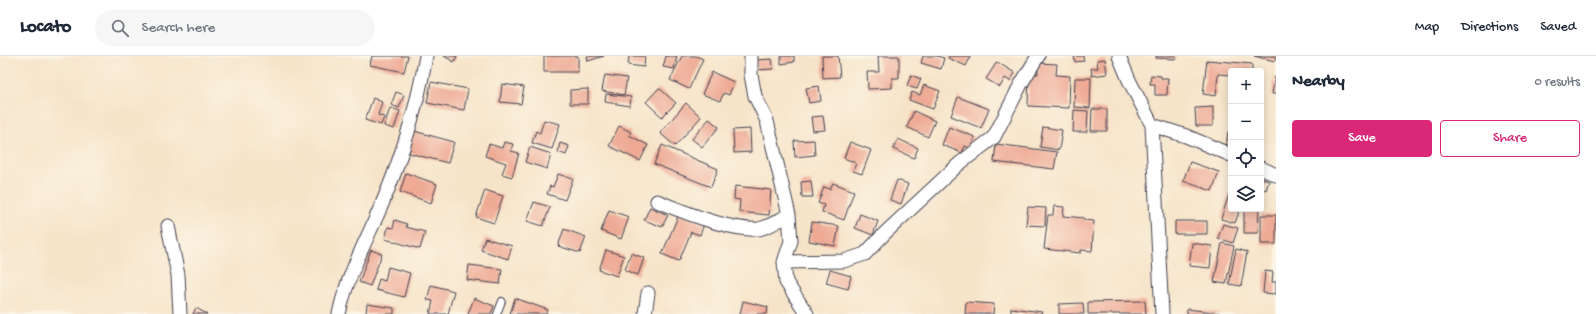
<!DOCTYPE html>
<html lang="en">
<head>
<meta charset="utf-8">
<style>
  body { margin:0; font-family:"Gochi Hand",sans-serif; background:#f6f6f7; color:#1f2937 }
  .controls { position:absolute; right:12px; top:12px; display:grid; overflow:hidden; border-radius:4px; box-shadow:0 2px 10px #0003 }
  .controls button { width:36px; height:36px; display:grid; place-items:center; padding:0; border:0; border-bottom:1px solid #e0e1e3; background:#fff; color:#1f2937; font:20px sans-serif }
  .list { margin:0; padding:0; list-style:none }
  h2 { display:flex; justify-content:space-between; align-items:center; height:52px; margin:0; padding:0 16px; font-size:17px }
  h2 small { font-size:13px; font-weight:400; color:#747a83 }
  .actions { display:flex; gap:8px; padding:12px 16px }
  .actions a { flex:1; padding:9px 0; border:1px solid #db2777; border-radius:4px; text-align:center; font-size:14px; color:#db2777 }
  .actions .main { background:#db2777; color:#fff }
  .icon { flex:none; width:22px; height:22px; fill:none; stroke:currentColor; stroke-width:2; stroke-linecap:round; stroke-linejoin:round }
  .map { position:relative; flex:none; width:1276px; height:258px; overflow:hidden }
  header { display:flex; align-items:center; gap:24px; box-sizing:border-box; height:56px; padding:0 20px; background:#fff; border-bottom:1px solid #e0e1e3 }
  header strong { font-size:19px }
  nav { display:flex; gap:22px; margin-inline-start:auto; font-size:14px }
  .search { width:280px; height:36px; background:#f6f6f7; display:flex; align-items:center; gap:10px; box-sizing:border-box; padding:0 14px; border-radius:22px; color:#747a83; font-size:15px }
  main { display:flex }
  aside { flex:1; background:#fff }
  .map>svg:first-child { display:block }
  .building { fill:#eeaa95 }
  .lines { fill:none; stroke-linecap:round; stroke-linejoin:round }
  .lane-casing { stroke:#423f50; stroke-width:8 }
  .street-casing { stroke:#423f50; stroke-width:15 }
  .lane { stroke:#fff; stroke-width:6 }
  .street { stroke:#fff; stroke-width:13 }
</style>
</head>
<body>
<header>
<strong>Locato</strong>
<div class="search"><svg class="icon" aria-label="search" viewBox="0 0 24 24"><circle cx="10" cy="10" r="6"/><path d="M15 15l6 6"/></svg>Search here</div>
<nav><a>Map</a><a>Directions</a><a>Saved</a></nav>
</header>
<main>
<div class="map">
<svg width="1276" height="258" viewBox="0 0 1276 258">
  <rect width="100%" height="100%" fill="#fcf5e5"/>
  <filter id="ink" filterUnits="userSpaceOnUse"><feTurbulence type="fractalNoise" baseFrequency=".025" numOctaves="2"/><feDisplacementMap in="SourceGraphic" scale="8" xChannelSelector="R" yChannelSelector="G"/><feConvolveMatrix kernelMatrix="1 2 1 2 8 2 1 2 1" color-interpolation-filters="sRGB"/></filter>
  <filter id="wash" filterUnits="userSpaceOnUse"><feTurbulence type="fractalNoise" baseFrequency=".012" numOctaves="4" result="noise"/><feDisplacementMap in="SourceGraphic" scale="16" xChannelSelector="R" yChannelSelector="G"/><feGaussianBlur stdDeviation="0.9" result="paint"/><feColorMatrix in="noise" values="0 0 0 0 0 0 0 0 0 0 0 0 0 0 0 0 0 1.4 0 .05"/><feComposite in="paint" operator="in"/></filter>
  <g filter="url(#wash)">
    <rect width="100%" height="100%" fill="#f6e4c9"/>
    <g id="blocks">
      <!-- building -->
      <path class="building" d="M 372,0 L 408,0 L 404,16 L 370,9 Z
        M 444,0 L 457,0 L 454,6 Z
        M 544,0 L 578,0 L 578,16 L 544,16 Z
        M 587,0 L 604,0 L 588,5 Z
        M 629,0 L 645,0 L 644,11 L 628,9 Z
        M 666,0 L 677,0 L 674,13 L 663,11 Z
        M 682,0 L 696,0 L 703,3 L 689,33 L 670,24 Z
        M 781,0 L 794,0 L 794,6 L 781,8 Z
        M 822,0 L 838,0 L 840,21 L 823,22 Z
        M 878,0 L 899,0 L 899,22 L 892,22 L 892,32 L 868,33 L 867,16 L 879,16 Z
        M 923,0 L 937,0 L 944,2 L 941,13 L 921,7 Z
        M 949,0 L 971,0 L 966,10 L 948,2 Z
        M 1074,0 L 1083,0 L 1084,5 L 1075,6 Z
        M 1156,0 L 1176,0 L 1176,3 L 1156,2 Z
        M 1254,0 L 1276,0 L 1275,5 Z
        M 772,3 L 773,13 L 757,14 L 756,4 Z
        M 1105,3 L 1107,18 L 1092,20 L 1091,12 L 1098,12 L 1097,4 Z
        M 1207,4 L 1252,8 L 1252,15 L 1231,15 L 1231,19 L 1218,18 L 1216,40 L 1203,38 Z
        M 997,6 L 1015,17 L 1010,25 L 1005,22 L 1000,31 L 986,23 Z
        M 1038,7 L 1057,8 L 1056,19 L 1070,20 L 1069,52 L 1028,50 L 1029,18 L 1038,18 Z
        M 712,16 L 734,26 L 729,39 L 724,37 L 720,45 L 702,38 Z
        M 605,19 L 627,22 L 624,39 L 602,35 Z
        M 911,19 L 921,23 L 917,33 L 907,30 Z
        M 1151,19 L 1161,20 L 1161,22 L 1168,22 L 1167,39 L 1155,39 L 1155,28 L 1150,28 Z
        M 1275,21 L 1276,21 L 1276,38 L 1272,38 Z
        M 1075,22 L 1091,22 L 1090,52 L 1074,51 Z
        M 431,26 L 468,33 L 464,54 L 427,47 Z
        M 502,28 L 524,31 L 521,48 L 500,46 Z
        M 924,29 L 940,35 L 933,53 L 909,44 L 912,36 L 920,39 Z
        M 819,30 L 821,45 L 809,47 L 806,32 Z
        M 659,32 L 676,47 L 662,61 L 646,46 Z
        M 588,33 L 588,48 L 570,48 L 570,34 Z
        M 396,36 L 404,39 L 399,52 L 391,49 Z
        M 606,38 L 631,41 L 630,50 L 605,46 Z
        M 958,41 L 989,53 L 981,72 L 951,60 Z
        M 373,42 L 382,46 L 378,59 L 384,61 L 381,69 L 365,64 Z
        M 686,47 L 701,61 L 675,90 L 660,77 Z
        M 1213,51 L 1213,70 L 1196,70 L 1195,52 Z
        M 390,52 L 400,55 L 394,73 L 384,70 Z
        M 1092,53 L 1107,53 L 1107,75 L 1091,75 Z
        M 1074,54 L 1088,55 L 1087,76 L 1073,76 Z
        M 914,55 L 935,65 L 928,81 L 907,71 Z
        M 823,60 L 825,74 L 813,75 L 811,61 Z
        M 709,63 L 719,71 L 702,91 L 692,83 Z
        M 544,64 L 560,68 L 552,93 L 532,87 L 536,75 L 540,77 Z
        M 619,70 L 631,76 L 629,79 L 648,89 L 640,105 L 609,90 Z
        M 949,71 L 975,81 L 970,92 L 965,90 L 962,97 L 942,89 Z
        M 1043,71 L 1062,74 L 1059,94 L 1040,91 Z
        M 750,73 L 751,96 L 734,97 L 733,74 Z
        M 414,75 L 454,86 L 448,107 L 409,97 Z
        M 1228,76 L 1231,76 L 1231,93 L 1226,92 Z
        M 898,83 L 918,92 L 914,102 L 893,93 Z
        M 814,84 L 815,99 L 795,101 L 794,85 Z
        M 504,86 L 513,88 L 511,95 L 519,97 L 512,121 L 502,118 L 506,107 L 485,100 L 489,88 L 502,92 Z
        M 850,86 L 871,94 L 862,118 L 853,115 L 856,107 L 844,102 Z
        M 560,87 L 569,90 L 566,99 L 558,96 Z
        M 996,88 L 1057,96 L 1054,113 L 994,106 Z
        M 662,89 L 718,113 L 711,131 L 654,108 Z
        M 530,91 L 551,98 L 547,113 L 525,106 Z
        M 1190,106 L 1219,116 L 1212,135 L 1183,125 Z
        M 406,117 L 437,128 L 431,147 L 400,136 Z
        M 558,118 L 573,123 L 565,144 L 547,138 L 550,130 L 553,131 Z
        M 1261,122 L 1269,125 L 1266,134 L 1261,132 Z
        M 897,124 L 908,128 L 901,148 L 890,144 Z
        M 811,125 L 813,141 L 802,141 L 801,126 Z
        M 833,127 L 854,135 L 844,164 L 822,156 L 824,149 L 818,147 L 824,131 L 830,133 Z
        M 735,130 L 771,134 L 769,159 L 739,156 L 740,144 L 734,143 Z
        M 1231,132 L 1231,153 L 1240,153 L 1235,167 L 1221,163 Z
        M 485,134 L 503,140 L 494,167 L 476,161 Z
        M 534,146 L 550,151 L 543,170 L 527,165 Z
        M 1054,150 L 1064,151 L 1063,160 L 1084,162 L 1084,164 L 1094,165 L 1092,195 L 1081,194 L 1081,197 L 1044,193 L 1048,159 L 1053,159 Z
        M 650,151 L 668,159 L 662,171 L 644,164 Z
        M 1028,151 L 1046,152 L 1045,170 L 1026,169 Z
        M 1244,153 L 1259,153 L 1258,177 L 1244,177 Z
        M 609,154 L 629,161 L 621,183 L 601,175 Z
        M 679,158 L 704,168 L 700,179 L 691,176 L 679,205 L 662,198 Z
        M 860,158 L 878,165 L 873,179 L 855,172 Z
        M 1261,159 L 1276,159 L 1276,188 L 1261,188 Z
        M 395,164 L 407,168 L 406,171 L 425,176 L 420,193 L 385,183 L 388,171 L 393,172 Z
        M 1175,165 L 1207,165 L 1207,178 L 1175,178 Z
        M 812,166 L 839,170 L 835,190 L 809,185 Z
        M 1223,168 L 1238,172 L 1233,187 L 1218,182 Z
        M 564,173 L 586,181 L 580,197 L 558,190 Z
        M 485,182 L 512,190 L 508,203 L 481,194 Z
        M 1192,187 L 1212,190 L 1210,212 L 1189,210 Z
        M 1222,187 L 1234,190 L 1226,228 L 1214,226 Z
        M 1236,193 L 1247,196 L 1241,230 L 1229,228 Z
        M 371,194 L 382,198 L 370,230 L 359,226 Z
        M 606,194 L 624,200 L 617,220 L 599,214 Z
        M 631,197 L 644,202 L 638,219 L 625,214 Z
        M 469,209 L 502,213 L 500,228 L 467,224 Z
        M 388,211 L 410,217 L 404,241 L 376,234 L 379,223 L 385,225 Z
        M 830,214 L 851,220 L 848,233 L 826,227 Z
        M 1265,215 L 1273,216 L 1272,226 L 1276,226 L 1276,238 L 1263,237 Z
        M 431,229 L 454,235 L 448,258 L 430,258 L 433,245 L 427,244 Z
        M 474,242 L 494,250 L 491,258 L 468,258 Z
        M 515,242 L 548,254 L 546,258 L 510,258 Z
        M 743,245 L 768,251 L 767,258 L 740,258 Z
        M 1145,245 L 1146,258 L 1088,258 L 1088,246 Z
        M 966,246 L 994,248 L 993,258 L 965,258 Z
        M 1083,247 L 1084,258 L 1059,258 L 1059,248 Z
        M 367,248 L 394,252 L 394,258 L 366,258 Z
        M 196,252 L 207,258 L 193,258 Z
        M 1011,252 L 1042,256 L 1041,258 L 1011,258 Z
        M 1187,253 L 1220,257 L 1220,258 L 1187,258 Z"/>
    </g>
  </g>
  <g filter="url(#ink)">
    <use href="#blocks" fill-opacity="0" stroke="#423f50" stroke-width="1"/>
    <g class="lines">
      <!-- lane casing -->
      <g class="lane-casing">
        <path id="lane" d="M 497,258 L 502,245"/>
      </g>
      <!-- street casing -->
      <g class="street-casing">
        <path id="street" d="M 751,0 L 751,19 L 755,40 L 767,65 L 789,159 L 791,185 L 784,206 L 786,226 L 807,258
          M 1119,0 L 1129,24 L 1152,69 L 1162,258
          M 1152,69 L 1186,80 L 1231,99
          M 1261,112 L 1276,119
          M 657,145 C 683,156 730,175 758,173 C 768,172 780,163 789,159
          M 168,170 L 178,219 L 180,258
          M 784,206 L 844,205 L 865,198 L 885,177 L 959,108 L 994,81 L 1021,28 L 1038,0
          M 339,258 C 347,219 367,184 382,148 C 401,104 418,48 426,0
          M 645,258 L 648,237"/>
      </g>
      <!-- lane -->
      <use href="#lane" class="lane"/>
      <!-- street -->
      <use href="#street" class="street"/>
    </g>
  </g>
</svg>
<div class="controls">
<button>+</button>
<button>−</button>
<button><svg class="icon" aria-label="locate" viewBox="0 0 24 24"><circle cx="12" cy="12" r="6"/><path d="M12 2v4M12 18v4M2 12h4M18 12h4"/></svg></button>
<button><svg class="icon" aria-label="layers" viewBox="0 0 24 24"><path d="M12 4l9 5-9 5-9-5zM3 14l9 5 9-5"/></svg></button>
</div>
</div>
<aside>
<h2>Nearby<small>0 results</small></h2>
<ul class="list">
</ul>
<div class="actions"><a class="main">Save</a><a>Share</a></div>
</aside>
</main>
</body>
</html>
